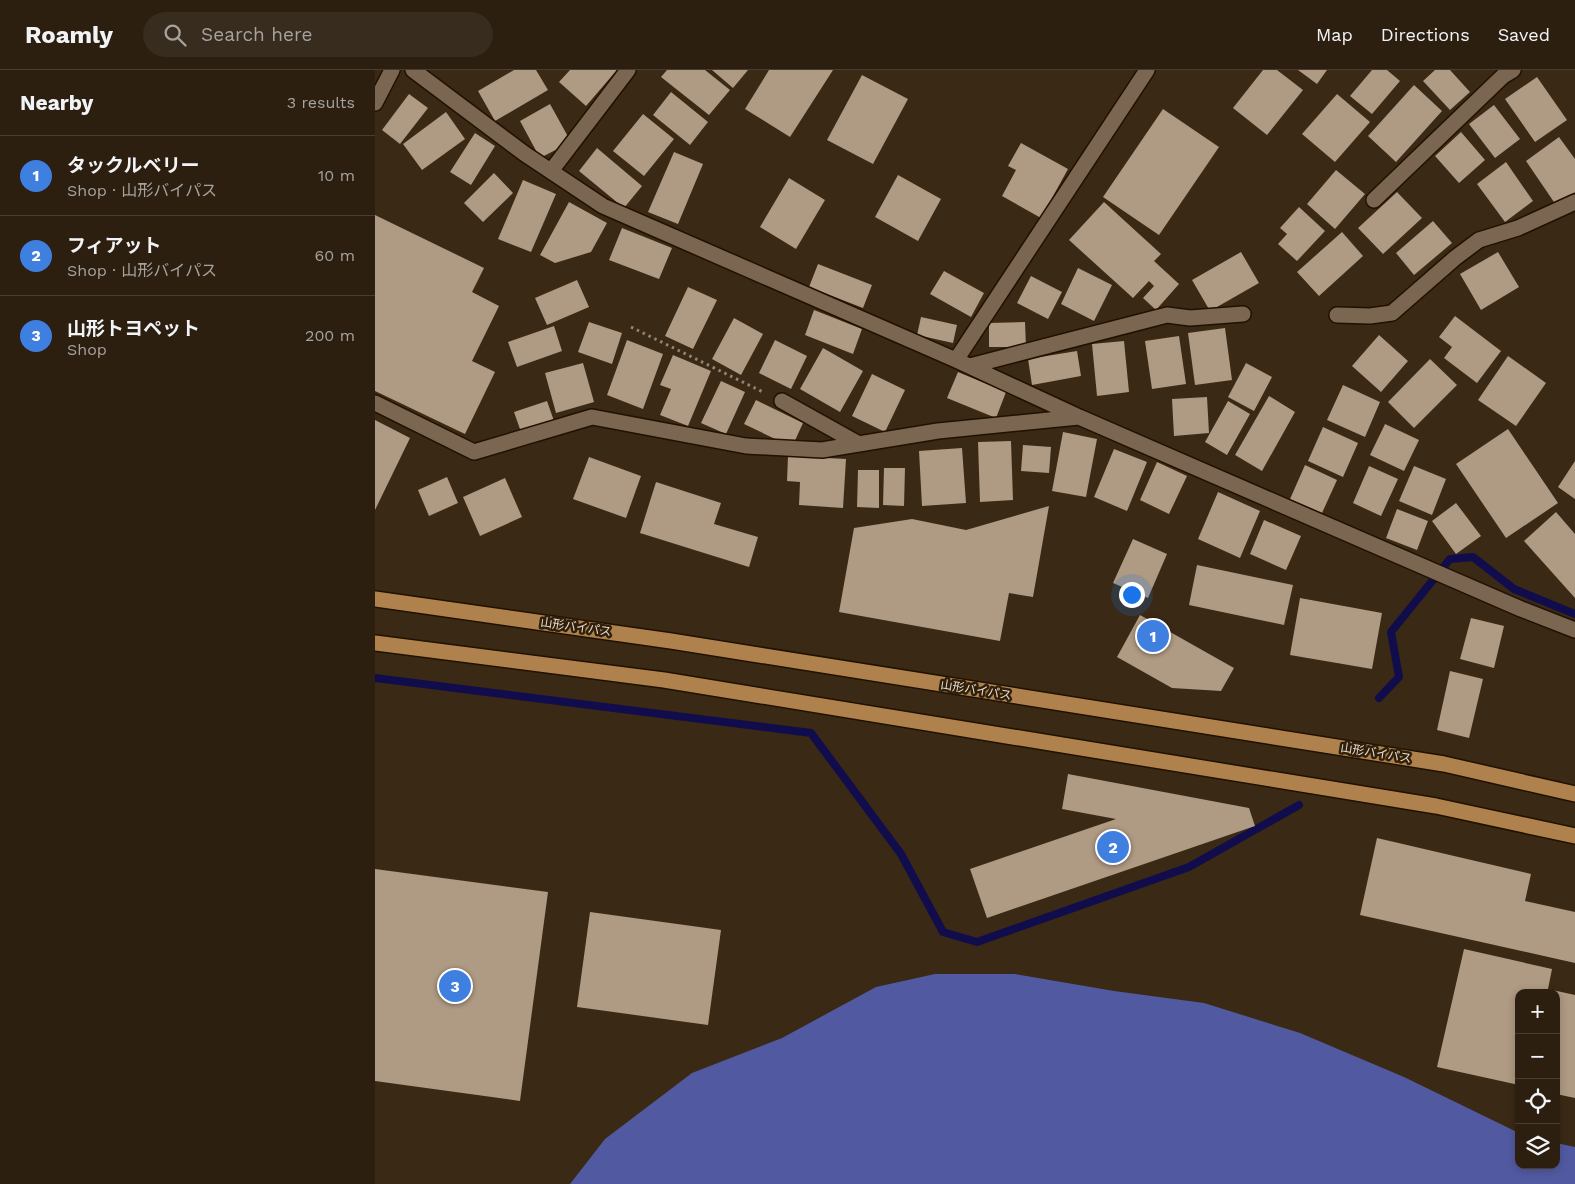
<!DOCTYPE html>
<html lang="en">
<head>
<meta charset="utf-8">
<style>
  body { margin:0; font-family:"Work Sans","Noto Sans JP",sans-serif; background:#382c1e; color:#f1f3f6 }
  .controls { position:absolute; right:15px; bottom:15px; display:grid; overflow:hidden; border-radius:10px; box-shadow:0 2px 8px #0003 }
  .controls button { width:45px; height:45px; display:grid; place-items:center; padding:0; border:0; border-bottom:1px solid #483d30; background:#2c1f10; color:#f1f3f6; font:25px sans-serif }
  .you { position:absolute; left:756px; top:524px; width:18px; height:18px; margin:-12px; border:4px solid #fff; border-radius:50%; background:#1a73e8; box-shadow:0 0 0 8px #1a73e833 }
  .badge { display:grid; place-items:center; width:32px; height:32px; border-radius:50%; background:#a4b2fc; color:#fff; font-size:16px; font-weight:700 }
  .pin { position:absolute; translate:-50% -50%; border:2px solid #fff; box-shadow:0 1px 5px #0006 }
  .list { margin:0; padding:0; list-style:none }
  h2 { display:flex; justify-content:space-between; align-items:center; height:65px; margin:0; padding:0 20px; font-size:21px }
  h2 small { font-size:16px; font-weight:400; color:#a6a29f }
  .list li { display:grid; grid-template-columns:32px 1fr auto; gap:15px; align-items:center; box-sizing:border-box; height:80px; padding:0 20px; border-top:1px solid #483d30 }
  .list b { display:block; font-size:19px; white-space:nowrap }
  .list p { margin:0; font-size:16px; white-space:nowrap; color:#a6a29f }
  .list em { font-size:16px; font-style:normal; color:#a6a29f }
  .icon { flex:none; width:28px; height:28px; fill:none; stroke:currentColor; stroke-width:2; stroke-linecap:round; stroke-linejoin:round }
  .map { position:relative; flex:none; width:1200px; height:1114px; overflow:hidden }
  header { display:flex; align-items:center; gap:30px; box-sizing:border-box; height:70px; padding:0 25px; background:#2c1f10; border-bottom:1px solid #483d30 }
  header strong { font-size:24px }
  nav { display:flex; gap:28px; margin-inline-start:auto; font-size:18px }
  .search { width:350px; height:45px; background:#382c1e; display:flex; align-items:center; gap:12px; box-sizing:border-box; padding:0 18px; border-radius:28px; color:#a6a29f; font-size:19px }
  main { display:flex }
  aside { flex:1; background:#2c1f10 }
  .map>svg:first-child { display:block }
  .forest { fill:#515aa1 }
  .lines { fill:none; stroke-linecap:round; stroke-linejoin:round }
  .stream { stroke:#110d4d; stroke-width:8 }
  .building { fill:#af9a83 }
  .service-casing { stroke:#211101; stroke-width:18 }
  .tertiary-casing { stroke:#211101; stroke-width:18 }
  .trunk-casing { stroke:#211101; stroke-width:18 }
  .path { stroke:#928474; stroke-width:3; stroke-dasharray:2.5 4; stroke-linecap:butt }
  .service { stroke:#7a6651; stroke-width:15 }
  .tertiary { stroke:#7a6651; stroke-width:15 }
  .trunk { stroke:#af814c; stroke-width:15 }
  .labels { text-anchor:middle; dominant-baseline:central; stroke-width:5; stroke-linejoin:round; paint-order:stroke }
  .street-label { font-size:12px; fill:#e8ddd1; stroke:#301f0b }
</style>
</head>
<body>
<header>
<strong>Roamly</strong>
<div class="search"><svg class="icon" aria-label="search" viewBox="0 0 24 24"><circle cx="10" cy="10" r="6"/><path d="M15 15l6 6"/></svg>Search here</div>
<nav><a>Map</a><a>Directions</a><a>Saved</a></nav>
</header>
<main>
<aside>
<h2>Nearby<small>3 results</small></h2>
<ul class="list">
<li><span class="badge" style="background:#3f7fe0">1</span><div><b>タックルベリー</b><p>Shop · 山形バイパス</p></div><em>10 m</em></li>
<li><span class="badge" style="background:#3f7fe0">2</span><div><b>フィアット</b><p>Shop · 山形バイパス</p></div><em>60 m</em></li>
<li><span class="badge" style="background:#3f7fe0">3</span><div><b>山形トヨペット</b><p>Shop</p></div><em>200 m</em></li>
</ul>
</aside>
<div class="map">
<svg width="1200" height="1114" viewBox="0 0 1200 1114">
  <rect width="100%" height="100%" fill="#3a2915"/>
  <!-- forest -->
  <path class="forest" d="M 560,904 L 640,904 L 739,921 L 829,933 L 925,963 L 1029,1007 L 1144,1063 L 1144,1095 L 1181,1095 L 1181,1073 L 1200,1077 L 1200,1114 L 195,1114 L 230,1069 L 317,1003 L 407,968 L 501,917 Z"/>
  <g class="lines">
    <!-- stream -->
    <path class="stream" d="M 0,608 L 436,663 L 526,784 L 568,862 L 602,872 L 814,797 L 924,735
      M 1004,628 L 1024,607 L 1016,562 L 1075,489 L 1098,487 L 1139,519 L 1200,544"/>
  </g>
  <!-- building -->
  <path class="building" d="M 139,0 L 161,0 L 173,20 L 120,51 L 103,21 Z
    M 195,0 L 242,0 L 211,36 L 184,12 Z
    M 292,0 L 330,0 L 355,20 L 334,45 L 286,7 Z
    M 337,0 L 373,0 L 358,18 Z
    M 394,0 L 458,0 L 415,67 L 370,39 Z
    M 888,0 L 902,0 L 928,20 L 892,65 L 858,38 Z
    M 923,0 L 952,0 L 942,14 Z
    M 997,0 L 1012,0 L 1025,11 L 997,44 L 975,26 Z
    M 1060,0 L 1075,0 L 1095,22 L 1075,40 L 1048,11 Z
    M 487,5 L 533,29 L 498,94 L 452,70 Z
    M 1162,7 L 1192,50 L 1160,72 L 1130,29 Z
    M 1039,15 L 1067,41 L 1021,92 L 993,66 Z
    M 296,22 L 333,52 L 315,75 L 278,45 Z
    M 34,24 L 53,38 L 25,74 L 7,60 Z
    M 962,24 L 995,52 L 960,92 L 927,64 Z
    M 175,34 L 196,72 L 165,88 L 145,51 Z
    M 1119,35 L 1145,69 L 1120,88 L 1094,54 Z
    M 788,39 L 844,77 L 784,165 L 728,127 Z
    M 71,42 L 90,69 L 47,100 L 28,74 Z
    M 268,44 L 299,69 L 269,106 L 238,81 Z
    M 1086,62 L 1110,90 L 1084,113 L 1060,86 Z
    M 100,63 L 120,76 L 96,115 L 75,102 Z
    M 1184,67 L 1200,89 L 1200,122 L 1181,135 L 1151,91 Z
    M 646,73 L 693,99 L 666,148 L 627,126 L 641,100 L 633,96 Z
    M 222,78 L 267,116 L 249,138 L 204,101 Z
    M 299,82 L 328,94 L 303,154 L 273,142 Z
    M 1131,92 L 1158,131 L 1130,152 L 1102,114 Z
    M 961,100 L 990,124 L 960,159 L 932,134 Z
    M 119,103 L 138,123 L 108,152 L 89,133 Z
    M 523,105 L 566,129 L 543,171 L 500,147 Z
    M 414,108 L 450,130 L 421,179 L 385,157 Z
    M 148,110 L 181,124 L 156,182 L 123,169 Z
    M 1022,122 L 1047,148 L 1008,184 L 983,158 Z
    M 194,132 L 232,153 L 216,182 L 180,193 L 165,185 Z
    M 729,132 L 786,184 L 779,191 L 804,214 L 781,240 L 768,228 L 779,216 L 774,211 L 758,228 L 694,170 Z
    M 924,137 L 950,161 L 922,191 L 903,174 L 912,164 L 905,158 Z
    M 0,145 L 109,198 L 97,222 L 124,236 L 97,291 L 120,302 L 90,364 L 0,321 Z
    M 1058,151 L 1077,173 L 1039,205 L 1021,183 Z
    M 247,158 L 297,178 L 284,209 L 234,190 Z
    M 967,162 L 988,186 L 944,226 L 922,202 Z
    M 866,182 L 884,213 L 835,241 L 817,210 Z
    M 1123,182 L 1144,217 L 1106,240 L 1085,204 Z
    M 443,194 L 497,215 L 488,238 L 434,217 Z
    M 703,198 L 737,215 L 719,251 L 686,234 Z
    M 569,201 L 609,223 L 596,247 L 555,224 Z
    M 656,206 L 687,222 L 673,249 L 642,233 Z
    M 202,210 L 214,237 L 172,255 L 160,228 Z
    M 313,217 L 342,230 L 318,279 L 290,266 Z
    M 439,240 L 487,259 L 478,284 L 430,265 Z
    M 1080,246 L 1126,281 L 1102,313 L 1069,288 L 1077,277 L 1064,267 Z
    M 546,247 L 582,255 L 578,273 L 542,265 Z
    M 359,248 L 388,264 L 366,305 L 337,289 Z
    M 214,252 L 247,263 L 237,294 L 203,282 Z
    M 650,252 L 651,277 L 614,277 L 614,253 Z
    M 179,256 L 187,281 L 142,297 L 133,272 Z
    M 850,258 L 857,310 L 820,315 L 813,263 Z
    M 1004,265 L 1033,291 L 1006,322 L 977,296 Z
    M 804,266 L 811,314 L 777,319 L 770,271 Z
    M 252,270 L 288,284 L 268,339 L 232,325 Z
    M 400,270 L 432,286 L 416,319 L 384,303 Z
    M 749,271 L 754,322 L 722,326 L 717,274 Z
    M 448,278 L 488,301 L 465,342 L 425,319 Z
    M 702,281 L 706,306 L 657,315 L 653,289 Z
    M 298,285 L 336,301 L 313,356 L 285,345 L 296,319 L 285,315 Z
    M 1133,286 L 1171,313 L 1141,356 L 1103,330 Z
    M 1055,289 L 1082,315 L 1039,358 L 1013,332 Z
    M 208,293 L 219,332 L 181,343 L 170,303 Z
    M 871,293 L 897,307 L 879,341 L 853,327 Z
    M 583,302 L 631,322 L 621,348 L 572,328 Z
    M 497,304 L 530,320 L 510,362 L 477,346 Z
    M 346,311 L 370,322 L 351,364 L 326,353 Z
    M 968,315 L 1005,332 L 990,367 L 952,350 Z
    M 894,326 L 920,342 L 887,401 L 860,385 Z
    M 832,327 L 834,363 L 799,366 L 797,329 Z
    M 381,330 L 428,353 L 417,377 L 369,354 Z
    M 172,331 L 179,351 L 146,362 L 139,342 Z
    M 853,331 L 875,344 L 852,385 L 830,372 Z
    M 0,350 L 35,368 L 0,440 Z
    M 1010,354 L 1044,370 L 1029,401 L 995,385 Z
    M 948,357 L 983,373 L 968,407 L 933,391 Z
    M 1133,359 L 1183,433 L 1131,468 L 1081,394 Z
    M 688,362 L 722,369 L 711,427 L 677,421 Z
    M 636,371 L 638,430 L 605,432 L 603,372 Z
    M 648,375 L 676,377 L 674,403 L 646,401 Z
    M 587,378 L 591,433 L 547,436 L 544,381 Z
    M 739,379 L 772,392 L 752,441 L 719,427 Z
    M 413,386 L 471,389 L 468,438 L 424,435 L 425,412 L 412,411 Z
    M 214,387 L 266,406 L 251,448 L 198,429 Z
    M 1200,391 L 1200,429 L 1183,417 Z
    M 782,392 L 812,406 L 794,444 L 765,430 Z
    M 930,395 L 962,410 L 947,443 L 915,429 Z
    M 994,396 L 1023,409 L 1006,446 L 978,433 Z
    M 1039,396 L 1071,409 L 1057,445 L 1024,431 Z
    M 509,398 L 530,398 L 529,436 L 508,435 Z
    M 483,400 L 504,400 L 504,438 L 482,437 Z
    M 72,407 L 83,433 L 54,446 L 43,420 Z
    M 130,408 L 147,447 L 105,466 L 88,427 Z
    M 281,412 L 346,433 L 339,454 L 383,467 L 374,497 L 265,463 Z
    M 843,422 L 885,441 L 865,488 L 823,469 Z
    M 1081,433 L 1106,466 L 1081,484 L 1057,451 Z
    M 674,436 L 658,527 L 634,523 L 625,571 L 464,542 L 479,458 L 537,449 L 591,460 Z
    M 1022,439 L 1053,451 L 1042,480 L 1011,468 Z
    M 1181,442 L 1200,464 L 1200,528 L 1149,471 Z
    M 889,450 L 926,466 L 911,500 L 875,484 Z
    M 758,469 L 792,484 L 773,528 L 738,513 Z
    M 822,495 L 918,515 L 909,555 L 814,535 Z
    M 925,528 L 1007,543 L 997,599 L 915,585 Z
    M 765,545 L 859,598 L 846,621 L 797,618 L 742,587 Z
    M 1096,548 L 1129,556 L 1119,598 L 1085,589 Z
    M 1075,601 L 1108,609 L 1094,668 L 1062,660 Z
    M 693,704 L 874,738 L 880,756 L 612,848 L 595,799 L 741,749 L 687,739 Z
    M 1002,768 L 1156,804 L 1150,831 L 1200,842 L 1200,893 L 985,845 Z
    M 0,799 L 173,822 L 145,1031 L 0,1011 Z
    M 215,842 L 346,860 L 333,955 L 202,937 Z
    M 1089,879 L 1177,899 L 1173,919 L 1200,925 L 1200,1028 L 1181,1024 L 1181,923 L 1144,923 L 1144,1015 L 1062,997 Z"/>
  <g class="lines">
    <!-- service casing -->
    <g class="service-casing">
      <path id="service" d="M 38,0 L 150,84 L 228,136 L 581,290
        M 176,101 L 253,0
        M 999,130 L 1128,6 L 1138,0
        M 962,245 L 995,246 L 1017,243 L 1080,188 L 1104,170 L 1143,158 L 1200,132
        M 595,296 L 792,245 L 815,248 L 868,244
        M 407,331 L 484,374
        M 0,333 L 99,382 L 217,347 L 371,376 L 447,380 L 563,361 L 704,347 L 1146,539 L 1200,560
        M 702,346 L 581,290 L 772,0"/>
    </g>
    <!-- tertiary casing -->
    <g class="tertiary-casing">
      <path id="tertiary" d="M 0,33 L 17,0"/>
    </g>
    <!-- trunk casing -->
    <g class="trunk-casing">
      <path id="trunk" d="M 0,529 L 296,571 L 1069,694 L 1200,724
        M 0,573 L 289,610 L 1061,736 L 1200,766"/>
    </g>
    <!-- path -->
    <path class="path" d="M 256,257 L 390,323"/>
    <!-- service -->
    <use href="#service" class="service"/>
    <!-- tertiary -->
    <use href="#tertiary" class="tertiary"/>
    <!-- trunk -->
    <use href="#trunk" class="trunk"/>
  </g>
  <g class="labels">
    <!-- street labels -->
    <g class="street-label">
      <text transform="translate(201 557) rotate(8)">山形バイパス</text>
      <text transform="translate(601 620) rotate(9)">山形バイパス</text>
      <text transform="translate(1001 683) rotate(9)">山形バイパス</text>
    </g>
  </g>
</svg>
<div class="controls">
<button>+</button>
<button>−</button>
<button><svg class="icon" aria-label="locate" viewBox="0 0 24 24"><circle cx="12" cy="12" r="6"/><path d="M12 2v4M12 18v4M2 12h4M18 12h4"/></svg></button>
<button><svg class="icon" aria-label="layers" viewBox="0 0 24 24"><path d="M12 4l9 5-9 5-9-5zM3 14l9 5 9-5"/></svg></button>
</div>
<div class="you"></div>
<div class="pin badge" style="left:778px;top:566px;background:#3f7fe0">1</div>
<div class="pin badge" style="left:738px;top:777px;background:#3f7fe0">2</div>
<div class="pin badge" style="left:80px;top:916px;background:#3f7fe0">3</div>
</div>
</main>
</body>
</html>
